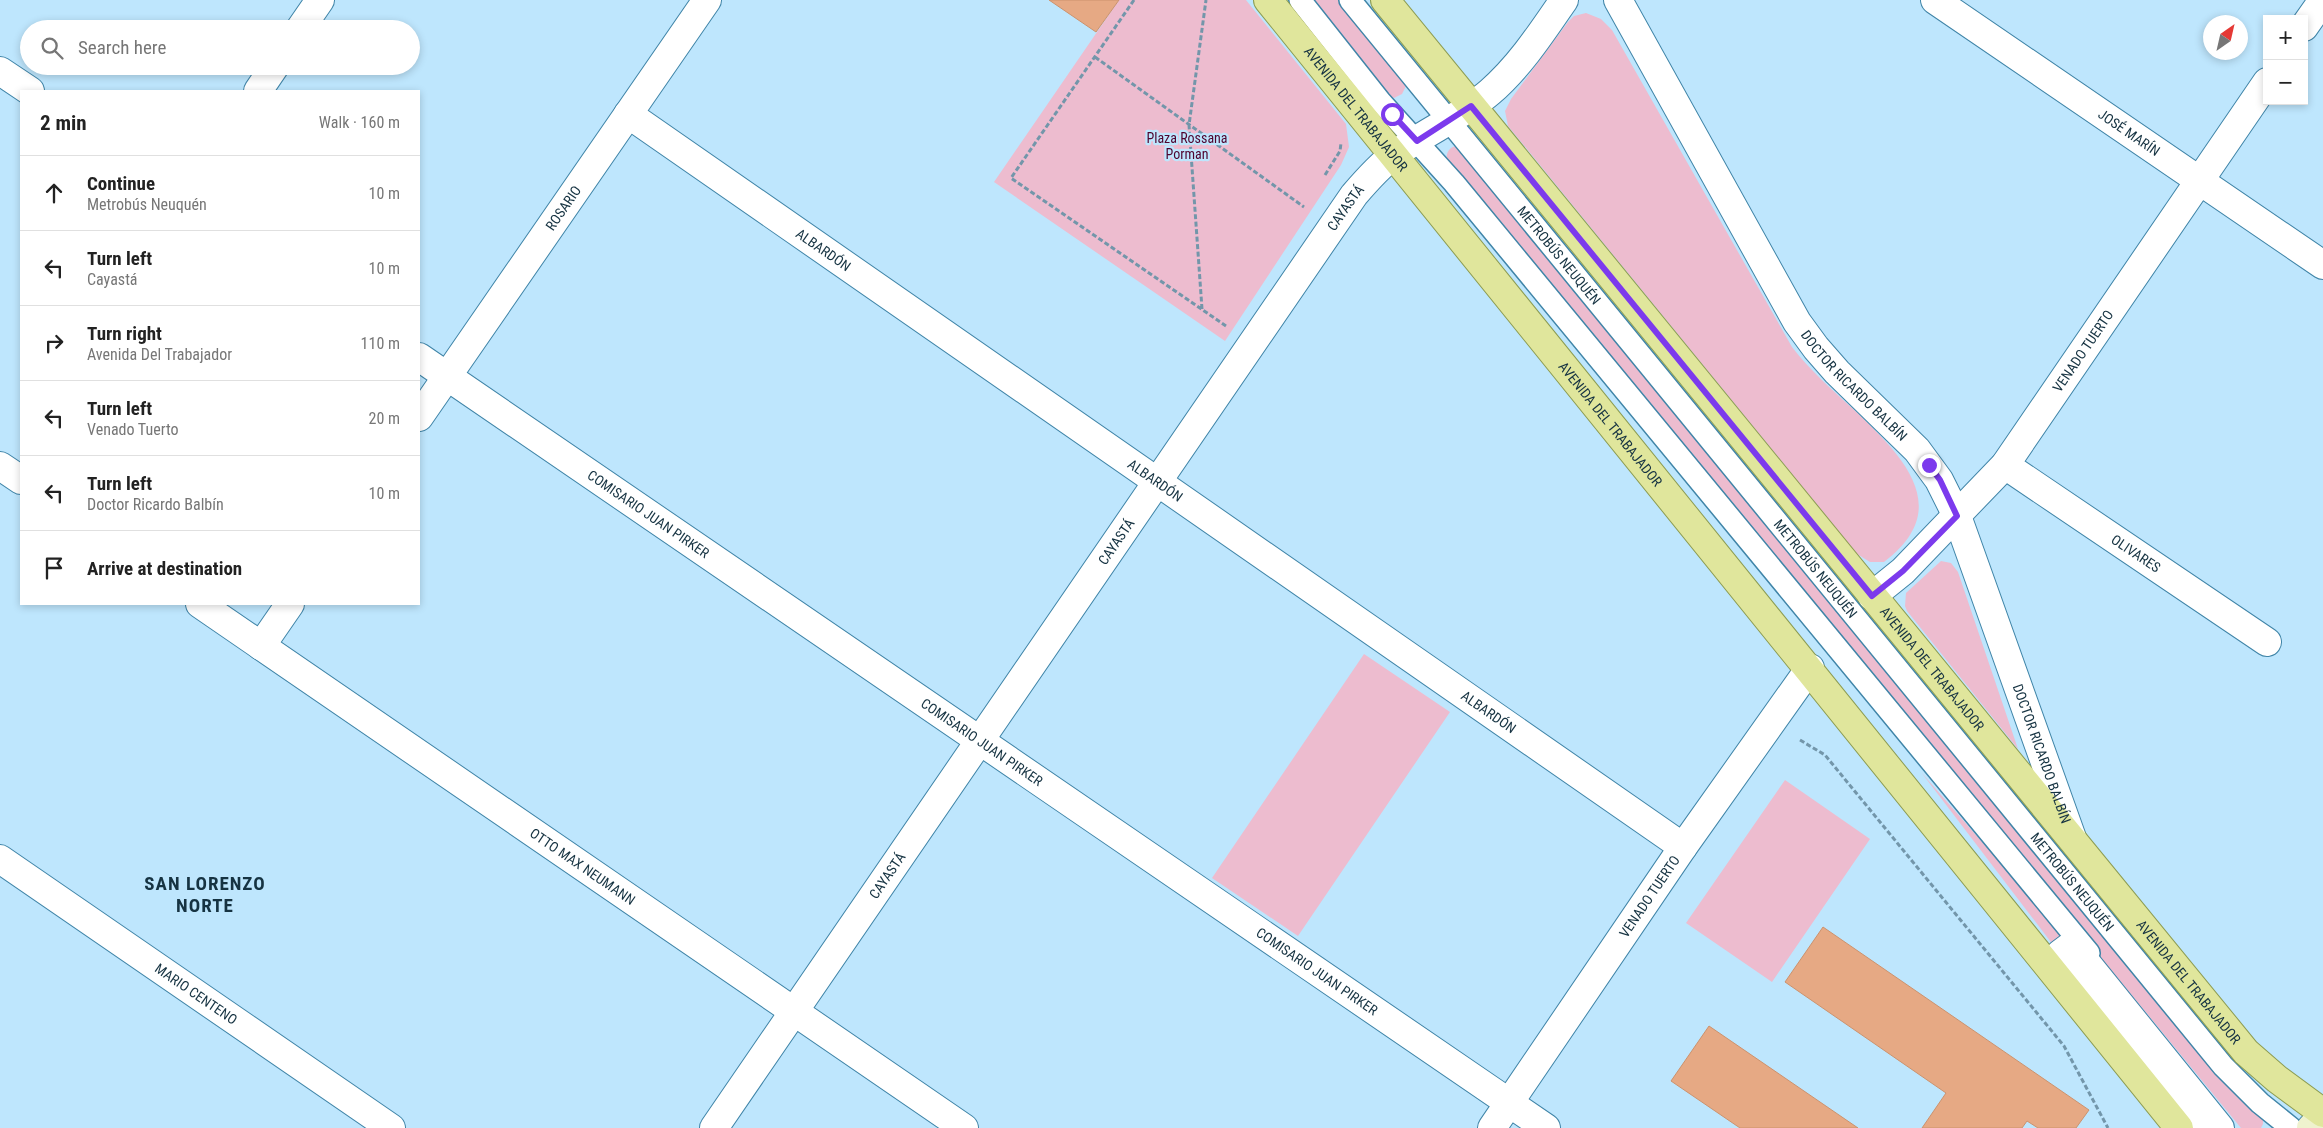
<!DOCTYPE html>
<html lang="en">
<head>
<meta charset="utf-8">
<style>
  body { margin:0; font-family:"Roboto Condensed",sans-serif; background:#f6f6f6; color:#222 }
  .controls { position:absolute; right:15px; top:15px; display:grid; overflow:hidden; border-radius:0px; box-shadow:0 2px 8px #0003 }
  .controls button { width:45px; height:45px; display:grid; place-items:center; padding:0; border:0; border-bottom:1px solid #e0e0e0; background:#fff; color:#222; font:25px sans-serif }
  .compass { position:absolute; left:2203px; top:15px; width:45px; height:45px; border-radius:50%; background:#fff; box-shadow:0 2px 8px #0003; rotate:34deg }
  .stop { position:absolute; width:15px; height:15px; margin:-11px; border:4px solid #7c3aed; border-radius:50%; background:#fff }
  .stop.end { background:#7c3aed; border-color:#fff; box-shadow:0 1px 5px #0008 }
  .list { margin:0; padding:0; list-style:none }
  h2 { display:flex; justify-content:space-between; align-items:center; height:65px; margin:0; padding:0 20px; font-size:21px }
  h2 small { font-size:16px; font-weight:400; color:#767676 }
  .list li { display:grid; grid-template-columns:32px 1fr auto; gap:15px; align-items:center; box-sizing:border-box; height:75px; padding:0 20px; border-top:1px solid #e0e0e0 }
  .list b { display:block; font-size:19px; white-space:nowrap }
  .list p { margin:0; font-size:16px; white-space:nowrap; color:#767676 }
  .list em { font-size:16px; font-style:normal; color:#767676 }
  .icon { flex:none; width:28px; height:28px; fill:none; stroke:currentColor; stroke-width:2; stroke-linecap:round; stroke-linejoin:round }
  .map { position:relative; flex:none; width:2323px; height:1128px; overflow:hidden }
  .search { position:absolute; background:#fff; box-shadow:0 2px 8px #0003; left:20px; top:20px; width:400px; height:55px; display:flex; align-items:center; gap:12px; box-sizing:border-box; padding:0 18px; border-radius:28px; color:#767676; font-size:19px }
  .panel { position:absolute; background:#fff; box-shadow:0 2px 8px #0003; left:20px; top:90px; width:400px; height:515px; border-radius:0px }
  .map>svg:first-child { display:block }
  .green { fill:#edbccf }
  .building { fill:#e6a984; stroke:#cc926d }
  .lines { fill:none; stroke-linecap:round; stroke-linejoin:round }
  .service-casing { stroke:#4085a8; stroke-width:24 }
  .pedestrian-casing { stroke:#4085a8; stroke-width:30 }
  .minor-casing { stroke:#4085a8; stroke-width:30 }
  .secondary-casing { stroke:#4085a8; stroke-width:30 }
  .primary-casing { stroke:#8c9c52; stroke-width:30 }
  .path { stroke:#7396aa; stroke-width:3; stroke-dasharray:5 2.5; stroke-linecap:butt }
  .service { stroke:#fff; stroke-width:21 }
  .pedestrian { stroke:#fff; stroke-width:28 }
  .minor { stroke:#fff; stroke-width:28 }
  .secondary { stroke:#eff2ce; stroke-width:28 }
  .primary { stroke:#e0e69c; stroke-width:28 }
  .route { stroke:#7c3aed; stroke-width:6 }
  .labels { text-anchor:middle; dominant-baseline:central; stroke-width:4.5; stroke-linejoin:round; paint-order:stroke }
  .street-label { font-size:14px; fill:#163342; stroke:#bee6fd }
  .park-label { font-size:14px; fill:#4f042e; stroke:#bee6fd }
  .district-label { font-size:19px; font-weight:bold; letter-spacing:1px; fill:#163342; stroke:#bee6fd }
</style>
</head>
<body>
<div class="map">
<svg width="2323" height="1128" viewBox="0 0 2323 1128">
  <rect width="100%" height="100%" fill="#bee6fd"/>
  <!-- green -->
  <path class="green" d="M 1119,0 L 1246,0 L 1346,124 L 1349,147 L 1341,165 L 1225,341 L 994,182 Z
    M 1312,0 L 1339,0 L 1403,78 L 1406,86 L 1402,94 L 1394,98 L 1389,96 Z
    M 1586,13 L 1601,19 L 1612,30 L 1792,347 C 1810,370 1830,388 1851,407 C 1898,452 1958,506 1884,562 L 1870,562 L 1857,554 L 1508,126 L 1505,111 L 1511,99 L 1568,22 L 1574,16 Z
    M 1456,146 L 2263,1116 L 2263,1124 L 2261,1128 L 2241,1128 L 1448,164 C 1445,156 1447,148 1456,146 Z
    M 1941,561 L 1951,563 L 1958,572 L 2018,749 L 1907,611 L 1905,606 L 1906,593 Z
    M 1364,654 L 1450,712 L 1298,936 L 1212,878 Z
    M 1921,772 L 2072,945 L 2060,954 Z
    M 1785,780 L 1870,839 L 1772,982 L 1686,923 Z"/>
  <!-- building -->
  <path class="building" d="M 1049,0 L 1119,0 L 1096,32 Z
    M 1823,927 L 2089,1110 L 2076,1128 L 2038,1128 L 2027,1121 L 2022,1128 L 1922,1128 L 1946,1093 L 1785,982 Z
    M 1709,1026 L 1858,1128 L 1740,1128 L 1671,1081 Z"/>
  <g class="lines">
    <!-- service casing -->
    <g class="service-casing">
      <g id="service">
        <path d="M 1300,0 L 1380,101 L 1454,183 L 2089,953"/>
        <path id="s1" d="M 1350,0 L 2223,1066 L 2260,1103 L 2291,1128"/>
      </g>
    </g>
    <!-- pedestrian casing -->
    <g class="pedestrian-casing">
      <path id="pedestrian" d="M 2199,1128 L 2060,954 L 2072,945 L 2220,1128"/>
    </g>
    <!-- minor casing -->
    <g class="minor-casing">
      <g id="minor">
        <path id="s2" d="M 1618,0 L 1797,322 L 1816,348 L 1837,372 L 1917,450 L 1939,480 L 1957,516 L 2072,838"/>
        <path id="s3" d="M 1935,0 L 2323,265"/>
        <path d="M 2304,27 L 2323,0"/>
        <path d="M 300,29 L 320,0"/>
        <path d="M 0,71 L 30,91"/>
        <path d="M 258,91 L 275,66"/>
        <path id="s4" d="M 628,114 L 1683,847"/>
        <path id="s5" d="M 419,357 L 1546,1128"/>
        <path id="s6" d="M 419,417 L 707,0"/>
        <path id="s7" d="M 2005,465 L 2267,642"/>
        <path d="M 0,466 L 21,480"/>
        <path id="s8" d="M 1872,596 L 1903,571 L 2005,465 L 2267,82"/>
        <path id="s9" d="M 200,604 L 964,1128"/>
        <path d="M 261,646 L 290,604"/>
        <path id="s10" d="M 0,859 L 391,1128"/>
        <path id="s11" d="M 714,1128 L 1354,195 C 1366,181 1379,166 1394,155 C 1425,132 1461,117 1490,92 C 1520,66 1542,32 1564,0"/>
        <path id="s12" d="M 1492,1128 L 1683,847 L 1810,668"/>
      </g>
    </g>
    <!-- secondary casing -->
    <g class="secondary-casing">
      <path id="secondary" d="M 2311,1128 L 2323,1116"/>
    </g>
    <!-- primary casing -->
    <g class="primary-casing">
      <g id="primary">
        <path id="s13" d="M 1268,0 L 2179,1128"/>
        <path id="s14" d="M 1385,0 L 2246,1052 L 2277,1079 L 2323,1113"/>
      </g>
    </g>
    <!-- path -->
    <path class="path" d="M 1134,0 L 1011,178 L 1226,326
      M 1095,57 L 1304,207
      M 1325,175 L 1340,151 L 1341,143
      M 1202,309 L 1189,125 L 1206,0
      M 1800,740 L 1825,755 L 2064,1046 L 2108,1128"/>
    <!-- service -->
    <use href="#service" class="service"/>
    <!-- pedestrian -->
    <use href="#pedestrian" class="pedestrian"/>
    <!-- minor -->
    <use href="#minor" class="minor"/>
    <!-- secondary -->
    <use href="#secondary" class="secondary"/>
    <!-- primary -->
    <use href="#primary" class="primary"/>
  </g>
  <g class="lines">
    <!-- route -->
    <path class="route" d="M 1392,114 L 1417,141 L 1471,106 L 1872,596 L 1903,571 L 1957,516 L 1940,480 L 1929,465"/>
  </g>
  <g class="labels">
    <!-- street labels -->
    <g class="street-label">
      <text stroke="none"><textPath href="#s13" startOffset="140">AVENIDA DEL TRABAJADOR</textPath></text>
      <text stroke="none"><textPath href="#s3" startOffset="235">JOSÉ MARÍN</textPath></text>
      <text stroke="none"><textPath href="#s11" startOffset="1116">CAYASTÁ</textPath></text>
      <text stroke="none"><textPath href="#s6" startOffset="254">ROSARIO</textPath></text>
      <text stroke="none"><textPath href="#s4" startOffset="238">ALBARDÓN</textPath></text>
      <text stroke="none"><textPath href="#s1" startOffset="330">METROBÚS NEUQUÉN</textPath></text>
      <text stroke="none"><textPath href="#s8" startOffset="325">VENADO TUERTO</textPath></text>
      <text stroke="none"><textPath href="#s2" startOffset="454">DOCTOR RICARDO BALBÍN</textPath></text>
      <text stroke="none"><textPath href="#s13" startOffset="545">AVENIDA DEL TRABAJADOR</textPath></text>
      <text stroke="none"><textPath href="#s4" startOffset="642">ALBARDÓN</textPath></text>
      <text stroke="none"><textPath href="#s5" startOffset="278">COMISARIO JUAN PIRKER</textPath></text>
      <text stroke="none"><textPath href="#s11" startOffset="711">CAYASTÁ</textPath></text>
      <text stroke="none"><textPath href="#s7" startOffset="158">OLIVARES</textPath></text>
      <text stroke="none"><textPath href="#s1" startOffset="735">METROBÚS NEUQUÉN</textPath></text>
      <text stroke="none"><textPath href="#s14" startOffset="864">AVENIDA DEL TRABAJADOR</textPath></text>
      <text stroke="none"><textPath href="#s4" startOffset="1048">ALBARDÓN</textPath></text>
      <text stroke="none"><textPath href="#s5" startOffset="682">COMISARIO JUAN PIRKER</textPath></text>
      <text stroke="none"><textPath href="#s2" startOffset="874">DOCTOR RICARDO BALBÍN</textPath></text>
      <text stroke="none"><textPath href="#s9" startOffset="464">OTTO MAX NEUMANN</textPath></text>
      <text stroke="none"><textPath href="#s11" startOffset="306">CAYASTÁ</textPath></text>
      <text stroke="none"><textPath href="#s1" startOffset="1140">METROBÚS NEUQUÉN</textPath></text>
      <text stroke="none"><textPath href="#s12" startOffset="280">VENADO TUERTO</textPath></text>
      <text stroke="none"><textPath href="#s5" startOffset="1088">COMISARIO JUAN PIRKER</textPath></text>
      <text stroke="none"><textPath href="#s14" startOffset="1269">AVENIDA DEL TRABAJADOR</textPath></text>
      <text stroke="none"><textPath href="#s10" startOffset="238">MARIO CENTENO</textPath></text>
    </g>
    <!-- park labels -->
    <g class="park-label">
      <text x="1187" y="138">Plaza Rossana<tspan x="1187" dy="16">Porman</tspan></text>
    </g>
    <!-- district labels -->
    <g class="district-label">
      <text x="205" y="883">SAN LORENZO<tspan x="205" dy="22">NORTE</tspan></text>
    </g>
  </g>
</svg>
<div class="controls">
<button>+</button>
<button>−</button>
</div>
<svg class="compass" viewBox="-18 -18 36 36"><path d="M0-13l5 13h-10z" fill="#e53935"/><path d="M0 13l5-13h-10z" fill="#767676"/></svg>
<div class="stop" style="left:1392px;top:114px"></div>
<div class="stop end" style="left:1929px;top:465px"></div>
<div class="search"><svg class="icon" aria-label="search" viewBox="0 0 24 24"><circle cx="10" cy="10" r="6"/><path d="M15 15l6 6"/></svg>Search here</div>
<section class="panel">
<h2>2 min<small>Walk · 160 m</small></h2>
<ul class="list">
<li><svg class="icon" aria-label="ahead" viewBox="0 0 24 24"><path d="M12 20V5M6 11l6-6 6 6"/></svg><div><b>Continue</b><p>Metrobús Neuquén</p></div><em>10 m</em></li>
<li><svg class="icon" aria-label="left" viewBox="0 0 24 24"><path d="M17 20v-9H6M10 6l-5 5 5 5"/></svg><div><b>Turn left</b><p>Cayastá</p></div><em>10 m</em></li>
<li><svg class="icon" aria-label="right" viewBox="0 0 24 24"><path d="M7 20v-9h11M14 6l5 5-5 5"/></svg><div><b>Turn right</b><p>Avenida Del Trabajador</p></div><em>110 m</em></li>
<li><svg class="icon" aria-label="left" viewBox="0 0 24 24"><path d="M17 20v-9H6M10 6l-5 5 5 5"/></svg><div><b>Turn left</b><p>Venado Tuerto</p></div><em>20 m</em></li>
<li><svg class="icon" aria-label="left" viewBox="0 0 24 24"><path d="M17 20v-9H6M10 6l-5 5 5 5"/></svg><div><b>Turn left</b><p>Doctor Ricardo Balbín</p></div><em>10 m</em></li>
<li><svg class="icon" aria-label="arrive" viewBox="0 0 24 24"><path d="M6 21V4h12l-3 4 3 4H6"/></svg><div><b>Arrive at destination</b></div></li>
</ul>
</section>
</div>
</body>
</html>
